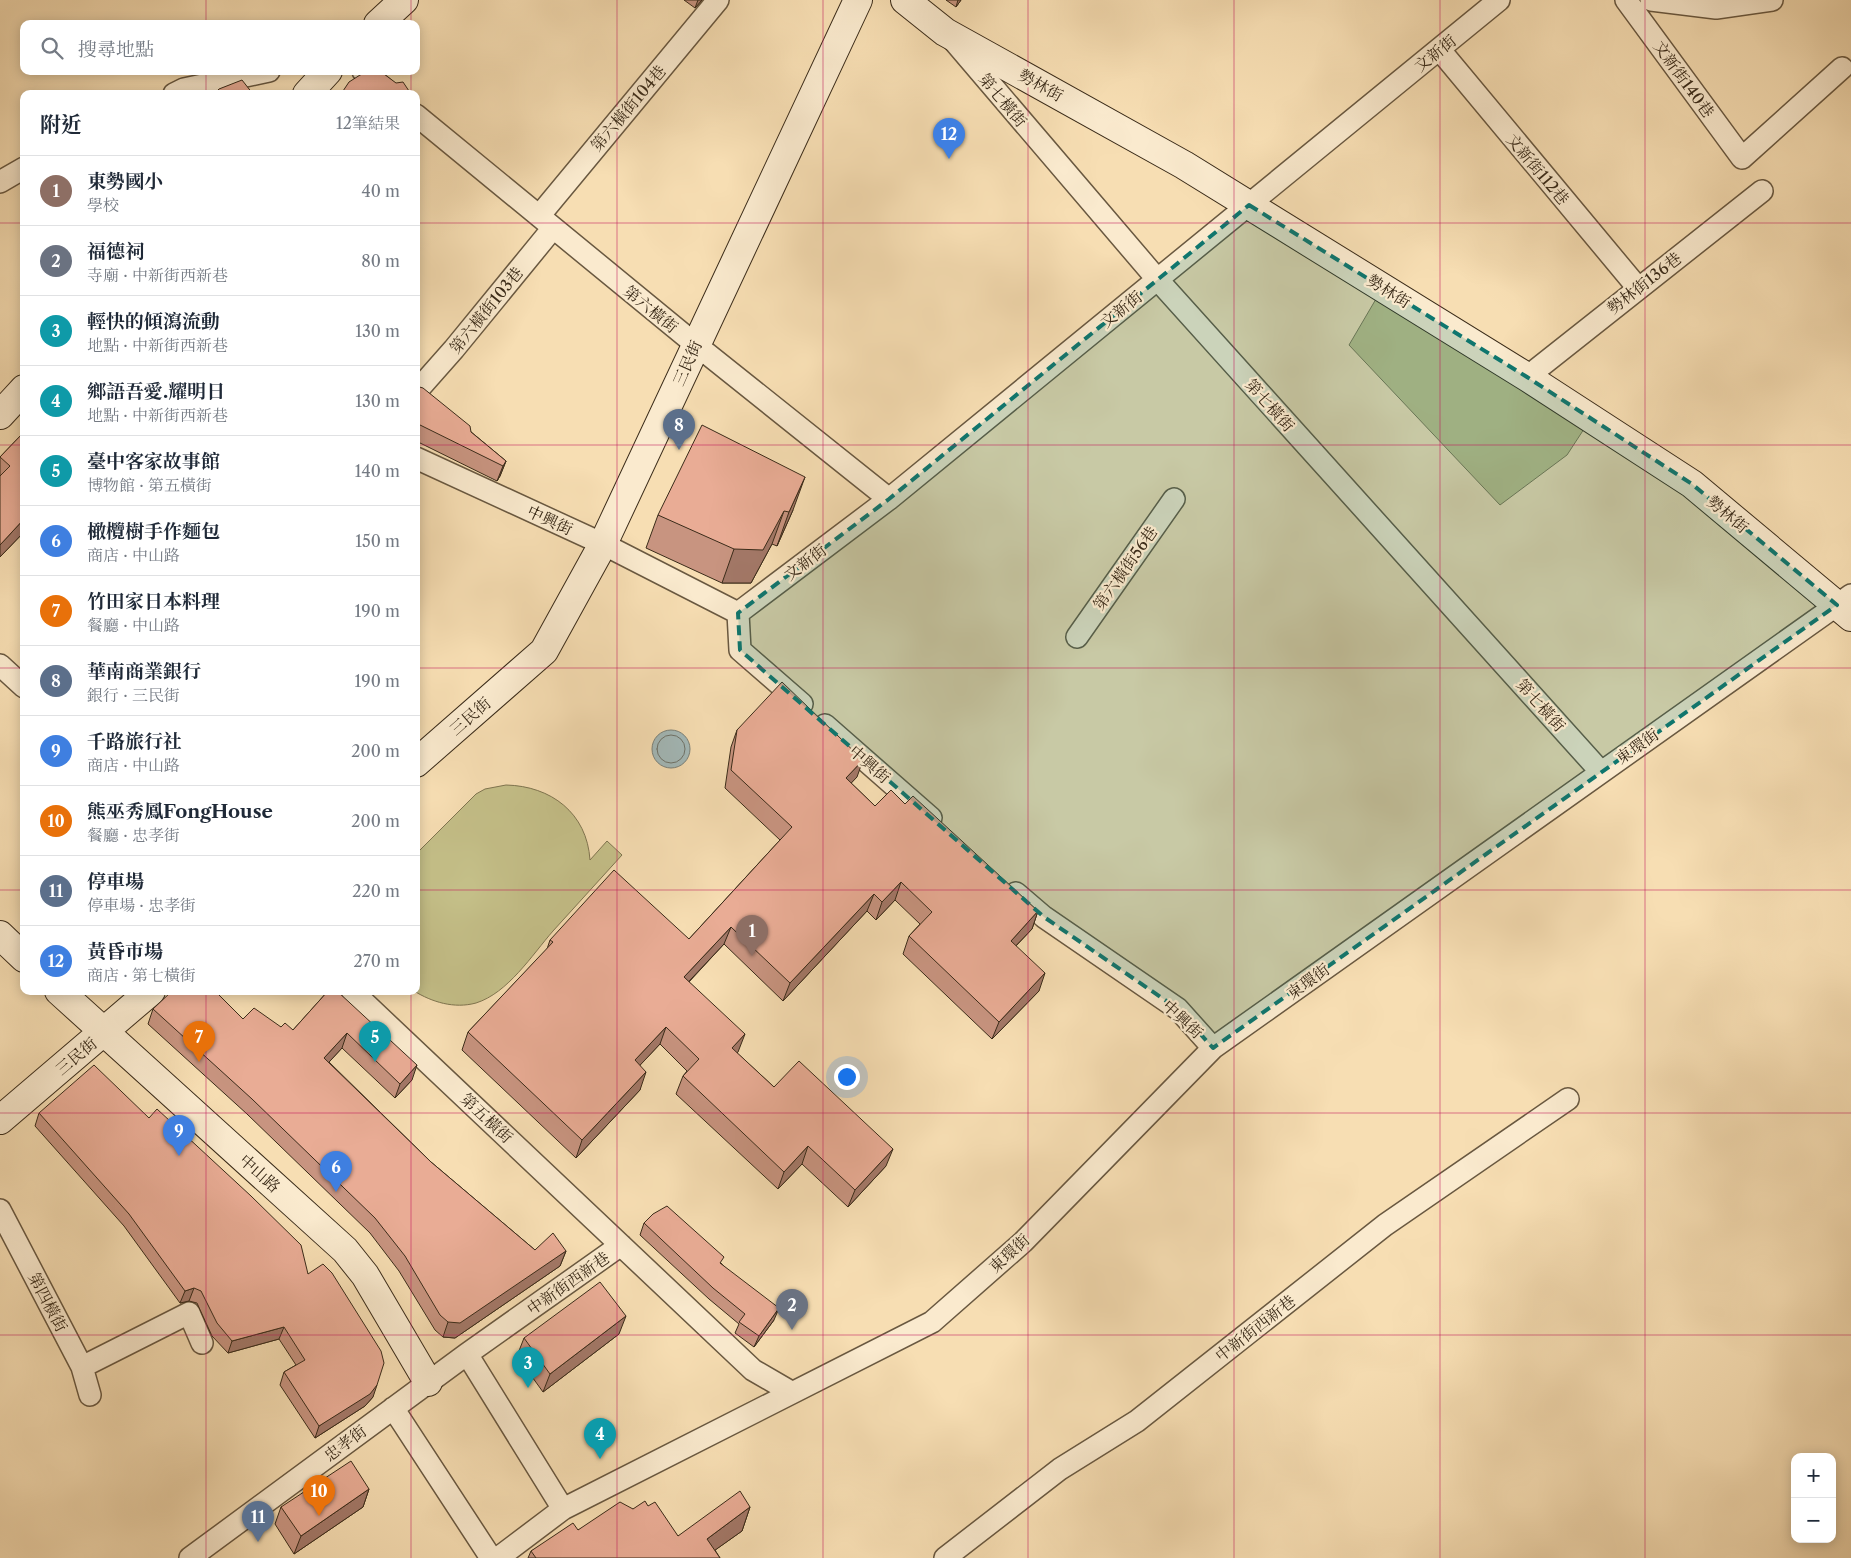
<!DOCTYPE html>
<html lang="zh-TW">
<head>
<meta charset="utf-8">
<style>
  body { margin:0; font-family:"Libre Caslon Text","Noto Serif TC",serif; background:#f6f6f7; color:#1f2937 }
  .controls { position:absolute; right:15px; bottom:15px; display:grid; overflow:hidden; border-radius:10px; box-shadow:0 2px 12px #0003 }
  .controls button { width:45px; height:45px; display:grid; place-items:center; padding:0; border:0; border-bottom:1px solid #e0e1e3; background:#fff; color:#1f2937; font:25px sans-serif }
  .you { position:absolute; left:846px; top:1076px; width:18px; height:18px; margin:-12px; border:4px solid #fff; border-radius:50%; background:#1a73e8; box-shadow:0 0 0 8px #1a73e833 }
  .badge { display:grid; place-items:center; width:32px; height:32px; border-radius:50%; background:#db2777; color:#fff; font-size:16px; font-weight:700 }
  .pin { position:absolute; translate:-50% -41px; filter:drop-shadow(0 1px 2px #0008) }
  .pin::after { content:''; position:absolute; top:26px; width:18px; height:15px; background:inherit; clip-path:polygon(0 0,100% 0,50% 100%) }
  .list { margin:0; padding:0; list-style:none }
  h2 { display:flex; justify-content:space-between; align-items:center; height:65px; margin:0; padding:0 20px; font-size:21px }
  h2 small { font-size:16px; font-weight:400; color:#747a83 }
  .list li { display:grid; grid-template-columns:32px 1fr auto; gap:15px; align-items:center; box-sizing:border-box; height:70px; padding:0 20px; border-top:1px solid #e0e1e3 }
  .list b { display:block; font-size:19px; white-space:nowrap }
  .list p { margin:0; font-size:16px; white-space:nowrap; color:#747a83 }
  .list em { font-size:16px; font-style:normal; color:#747a83 }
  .icon { flex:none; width:28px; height:28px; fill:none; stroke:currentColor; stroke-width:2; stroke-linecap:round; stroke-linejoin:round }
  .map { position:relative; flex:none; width:1851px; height:1558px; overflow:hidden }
  .search { position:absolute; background:#fff; box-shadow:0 2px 12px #0003; left:20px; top:20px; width:400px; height:55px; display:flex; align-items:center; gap:12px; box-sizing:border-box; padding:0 18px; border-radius:10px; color:#747a83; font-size:19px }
  .panel { position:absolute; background:#fff; box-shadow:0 2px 12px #0003; left:20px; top:90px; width:400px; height:905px; border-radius:10px }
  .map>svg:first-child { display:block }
  .green { fill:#c4bf88; stroke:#7f7550 }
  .water { fill:#a3b9b9; stroke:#798079 }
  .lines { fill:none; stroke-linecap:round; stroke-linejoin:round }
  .shore { stroke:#6e7269; stroke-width:1 }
  .street-casing { stroke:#695840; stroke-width:24 }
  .secondary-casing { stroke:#3a2b19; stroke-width:30 }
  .street { stroke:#faeace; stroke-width:21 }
  .secondary { stroke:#faeace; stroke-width:28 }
  .wall { fill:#c89480; stroke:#3a2b19 }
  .shaded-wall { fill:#a37868; stroke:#3a2b19 }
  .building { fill:#e9ac95; stroke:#3a2b19 }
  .marked { fill:#0f766e; fill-opacity:0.2; stroke:#0f766e; stroke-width:4; stroke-dasharray:10 6; stroke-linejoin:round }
  .grid { fill:none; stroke:#c2185b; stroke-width:1; stroke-opacity:0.55 }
  .labels { text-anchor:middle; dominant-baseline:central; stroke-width:4.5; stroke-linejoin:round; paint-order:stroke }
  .street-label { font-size:16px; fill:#3a2b19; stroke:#faeace }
</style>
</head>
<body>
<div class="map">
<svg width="1851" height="1558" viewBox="0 0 1851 1558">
  <rect width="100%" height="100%" fill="#f7deb3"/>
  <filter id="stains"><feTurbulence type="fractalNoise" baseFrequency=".004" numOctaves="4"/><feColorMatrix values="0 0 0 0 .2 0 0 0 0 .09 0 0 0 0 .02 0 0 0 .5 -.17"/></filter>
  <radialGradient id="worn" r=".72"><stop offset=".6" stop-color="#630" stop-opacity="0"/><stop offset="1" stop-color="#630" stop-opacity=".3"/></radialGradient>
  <!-- green -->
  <path class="green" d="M 1376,299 L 1584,429 L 1567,455 L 1500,505 L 1349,345 Z
    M 506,785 C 551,786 587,813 590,860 L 607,841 L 622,855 C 599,880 576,906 553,931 C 532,955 508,993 476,1003 C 454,1009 432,1002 414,991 L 416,991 L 416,854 L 476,794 L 485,789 Z"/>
  <!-- water -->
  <path class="water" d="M652 749a19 19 0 1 1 38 0a19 19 0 1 1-38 0Z"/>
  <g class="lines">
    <!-- shore -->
    <path class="shore" d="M657 749a14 14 0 1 1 28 0a14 14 0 1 1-28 0Z"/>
    <!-- street casing -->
    <g class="street-casing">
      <path id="street" d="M 1626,0 L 1742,158 L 1842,68
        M 1651,0 L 1716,8 L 1772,0
        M 953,40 L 1157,279 L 1601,772
        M 1439,49 L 1638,288
        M 363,71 L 390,94
        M 174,94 L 184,89 L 269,71
        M 416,115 L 695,344 L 889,499
        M 0,182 L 24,168
        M 539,216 L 718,0
        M 1527,377 L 1762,191
        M 416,392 L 454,349 L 553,228
        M 416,458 L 603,544 L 738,613 L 740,650 L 802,704
        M 738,613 L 889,499 L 1499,0
        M 1077,637 L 1174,499
        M 0,665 L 24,687
        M 825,725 L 931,818
        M 1016,893 L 1044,917 L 1178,1009 L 1213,1048
        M 352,991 L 753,1370 L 791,1392
        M 0,1210 L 82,1367 L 90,1395
        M 467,1354 L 563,1509
        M 82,1367 L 189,1313 L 202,1343
        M 393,1408 L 491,1558
        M 190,1558 L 467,1354 L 621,1245
        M 498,1558 L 563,1509 L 932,1322 L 1023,1242 L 1213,1048 L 1851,595
        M 945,1558 L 1060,1469 L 1137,1421 L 1385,1225 L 1568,1099"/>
    </g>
    <!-- secondary casing -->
    <g class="secondary-casing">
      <path id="secondary" d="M 905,0 L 945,32 L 1184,165 L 1527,377 L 1692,484 L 1851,617
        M 378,24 L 404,0
        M 307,94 L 328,71
        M 0,415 L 24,389
        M 416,763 L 544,651 L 603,544 L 858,0
        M 0,935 L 24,958
        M 59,991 L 345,1250 L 365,1275 L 428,1382
        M 0,1120 L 151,991"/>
    </g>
    <!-- street -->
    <use href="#street" class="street"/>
    <!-- secondary -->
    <use href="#secondary" class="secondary"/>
  </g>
  <!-- wall -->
  <path class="wall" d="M 684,0 L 702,0 L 695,8 Z
    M 946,0 L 961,0 L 956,7 Z
    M 416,386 L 506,461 L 500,476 L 497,481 L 416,441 Z
    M 24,432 L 24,532 L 0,557 L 0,457 Z
    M 793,510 L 777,546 L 772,544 L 751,583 L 722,583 L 646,548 L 658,515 Z
    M 737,730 L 857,777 L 851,783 L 875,806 L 905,804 L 1038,911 L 1032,929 L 1016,946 L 1039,991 L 992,1039 L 903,954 L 909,936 L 920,924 L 895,900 L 876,920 L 867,911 L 783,1001 L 724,944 L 689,982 L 738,1052 L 737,1053 L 774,1087 L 886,1166 L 848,1207 L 802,1164 L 778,1189 L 676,1094 L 683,1076 L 687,1071 L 660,1044 L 640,1065 L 640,1090 L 576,1158 L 462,1050 L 468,1032 L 547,949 L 550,940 L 689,939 L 780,840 L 725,788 L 731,747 Z
    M 328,991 L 412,1080 L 395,1098 L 342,1048 L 329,1062 L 431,1162 L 535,1250 L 566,1251 L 560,1266 L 455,1338 L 443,1337 L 435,1330 L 399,1271 L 370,1233 L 247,1114 L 148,1024 L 153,1009 L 243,1019 L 281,1027 L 293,1030 Z
    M 39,1113 L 308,1274 L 373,1397 L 365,1406 L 315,1438 L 280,1385 L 284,1372 L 296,1365 L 279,1339 L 228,1353 L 212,1336 L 197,1303 L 189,1301 L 180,1303 L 124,1226 L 35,1126 Z
    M 644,1223 L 721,1263 L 774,1320 L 754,1347 L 735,1333 L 739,1324 L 709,1299 L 640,1235 Z
    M 619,1334 L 543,1392 L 517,1356 L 524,1338 Z
    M 369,1489 L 363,1507 L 294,1554 L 275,1524 L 281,1507 Z
    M 750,1507 L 742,1531 L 715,1550 L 720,1558 L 528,1558 L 531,1551 L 578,1530 L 633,1509 L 678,1536 Z"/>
  <!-- shaded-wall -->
  <path class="shaded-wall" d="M 698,0 L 702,0 L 695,8 Z
    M 958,0 L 961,0 L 956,7 Z
    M 506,461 L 500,476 L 497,481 L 503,466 Z
    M 805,477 L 793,510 L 777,546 L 789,512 Z
    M 784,511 L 772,544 L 751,583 L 722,583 L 734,549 Z
    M 24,519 L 24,532 L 0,557 L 0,545 Z
    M 863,760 L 857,777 L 840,795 L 846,778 Z
    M 901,882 L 895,900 L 876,920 L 882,902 Z
    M 874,894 L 867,911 L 783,1001 L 790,983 Z
    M 1038,911 L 1032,929 L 1004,958 L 1011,941 Z
    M 731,927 L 724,944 L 677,994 L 684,977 Z
    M 1045,973 L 1039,991 L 992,1039 L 999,1022 Z
    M 666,1027 L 660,1044 L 629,1077 L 635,1060 Z
    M 347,1033 L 342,1048 L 319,1073 L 324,1058 Z
    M 745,1034 L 738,1052 L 725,1066 L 732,1048 Z
    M 417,1065 L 412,1080 L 395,1098 L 400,1084 Z
    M 646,1072 L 640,1090 L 576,1158 L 582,1140 Z
    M 808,1146 L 802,1164 L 778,1189 L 784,1172 Z
    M 893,1149 L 886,1166 L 848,1207 L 855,1190 Z
    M 566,1251 L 560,1266 L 455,1338 L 443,1337 L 448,1322 Z
    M 194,1288 L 189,1301 L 180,1303 L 185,1291 Z
    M 779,1308 L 774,1320 L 754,1347 L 759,1336 Z
    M 626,1316 L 619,1334 L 543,1392 L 550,1374 Z
    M 284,1327 L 279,1339 L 228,1353 L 232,1341 Z
    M 377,1385 L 373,1397 L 365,1406 L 315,1438 L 319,1426 Z
    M 369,1489 L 363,1507 L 294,1554 L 301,1536 Z
    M 750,1507 L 742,1531 L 704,1558 L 707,1539 Z"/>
  <!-- building -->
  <path class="building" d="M 371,71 L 380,71 L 396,83 L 403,82 L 411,94 L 341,94 L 349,82 L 360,75 Z
    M 242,80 L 253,94 L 214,94 L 219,89 Z
    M 416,386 L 423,388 L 470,426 L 471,432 L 506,461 L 503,466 L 416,423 Z
    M 702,425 L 805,477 L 789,512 L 784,511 L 763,550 L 734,549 L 658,515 Z
    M 24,432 L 24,519 L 0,545 L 0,476 L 10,466 L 0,457 Z
    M 782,682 L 863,760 L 846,778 L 875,806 L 891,790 L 905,804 L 913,796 L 1038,911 L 1011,941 L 1045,973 L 999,1022 L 909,936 L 932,912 L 901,882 L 882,902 L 874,894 L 790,983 L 731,927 L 684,977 L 745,1034 L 732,1048 L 774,1087 L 799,1061 L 893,1149 L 855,1190 L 808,1146 L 784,1172 L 683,1076 L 699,1059 L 666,1027 L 635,1060 L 646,1072 L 582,1140 L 468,1032 L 553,942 L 550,940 L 614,870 L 689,939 L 792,827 L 731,770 L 737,730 Z
    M 172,991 L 215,991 L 243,1019 L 254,1008 L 281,1027 L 285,1023 L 293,1030 L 328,991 L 337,991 L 417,1065 L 400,1084 L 347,1033 L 324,1058 L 431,1162 L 535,1250 L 553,1233 L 566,1251 L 460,1323 L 448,1322 L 440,1315 L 405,1256 L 375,1218 L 252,1099 L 153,1009 Z
    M 94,1065 L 149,1118 L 157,1109 L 251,1196 L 301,1245 L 308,1274 L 323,1264 L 332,1273 L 381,1351 L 384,1363 L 377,1385 L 370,1394 L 319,1426 L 284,1372 L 305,1360 L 284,1327 L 232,1341 L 217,1323 L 201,1291 L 194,1288 L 185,1291 L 129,1214 L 39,1113 Z
    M 667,1206 L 724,1257 L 720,1263 L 779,1308 L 759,1336 L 739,1322 L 745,1314 L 713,1288 L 644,1223 L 653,1214 Z
    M 600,1282 L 626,1316 L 550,1374 L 524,1338 Z
    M 351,1461 L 369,1489 L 301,1536 L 281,1507 Z
    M 740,1491 L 750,1507 L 707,1539 L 720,1558 L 536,1558 L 531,1551 L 573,1523 L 578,1530 L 620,1502 L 633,1509 L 645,1501 L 648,1506 L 655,1502 L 678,1536 Z"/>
  <!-- marked area -->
  <path class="marked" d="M 1249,205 L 1527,377 L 1692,484 L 1837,605 L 1213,1048 L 1178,1009 L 1044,917 L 740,650 L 738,613 L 889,499 Z"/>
  <!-- grid -->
  <path class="grid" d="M 206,0 L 206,24M 411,0 L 411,24M 617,0 L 617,1558M 823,0 L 823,1558M 1028,0 L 1028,1558M 1234,0 L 1234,1558M 1440,0 L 1440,1558M 1645,0 L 1645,1558M 206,71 L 206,94M 411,71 L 411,94M 0,223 L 24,223M 416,223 L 1851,223M 0,445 L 24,445M 416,445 L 1851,445M 0,668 L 24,668M 416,668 L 1851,668M 0,890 L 24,890M 416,890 L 1851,890M 206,991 L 206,1558M 411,991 L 411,1558M 0,1113 L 1851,1113M 0,1335 L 1851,1335"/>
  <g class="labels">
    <!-- street labels -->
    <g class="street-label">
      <text transform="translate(1435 53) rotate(-39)">文新街</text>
      <text transform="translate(1684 79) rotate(54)">文新街140巷</text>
      <text transform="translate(1041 85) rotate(29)">勢林街</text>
      <text transform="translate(1003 100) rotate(50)">第七橫街</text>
      <text transform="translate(628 108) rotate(-50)">第六橫街104巷</text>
      <text transform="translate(1538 169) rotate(50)">文新街112巷</text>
      <text transform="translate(1644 283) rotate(-38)">勢林街136巷</text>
      <text transform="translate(1389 291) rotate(32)">勢林街</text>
      <text transform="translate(651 309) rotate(39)">第六橫街</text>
      <text transform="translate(1121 309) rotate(-39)">文新街</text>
      <text transform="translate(486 310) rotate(-51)">第六橫街103巷</text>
      <text transform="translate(687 363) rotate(-66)">三民街</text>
      <text transform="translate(1270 405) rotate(48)">第七橫街</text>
      <text transform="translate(1728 514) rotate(40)">勢林街</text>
      <text transform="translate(550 520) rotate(25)">中興街</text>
      <text transform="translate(805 562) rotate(-37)">文新街</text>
      <text transform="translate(1125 568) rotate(-55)">第六橫街56巷</text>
      <text transform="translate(1541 705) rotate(48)">第七橫街</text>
      <text transform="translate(470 716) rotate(-41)">三民街</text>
      <text transform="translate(1637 746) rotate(-35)">東環街</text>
      <text transform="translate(870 764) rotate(41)">中興街</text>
      <text transform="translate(1308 981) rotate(-36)">東環街</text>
      <text transform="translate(1183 1019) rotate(43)">中興街</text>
      <text transform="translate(76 1056) rotate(-40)">三民街</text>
      <text transform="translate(487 1118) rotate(43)">第五橫街</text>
      <text transform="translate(260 1173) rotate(42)">中山路</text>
      <text transform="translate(1009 1253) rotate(-43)">東環街</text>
      <text transform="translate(568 1283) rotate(-35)">中新街西新巷</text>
      <text transform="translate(48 1302) rotate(62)">第四橫街</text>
      <text transform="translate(1255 1328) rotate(-38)">中新街西新巷</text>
      <text transform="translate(345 1443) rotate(-37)">忠孝街</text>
    </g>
  </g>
  <rect width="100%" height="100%" filter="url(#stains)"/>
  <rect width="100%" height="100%" fill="url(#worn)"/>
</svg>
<div class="controls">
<button>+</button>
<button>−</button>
</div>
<div class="you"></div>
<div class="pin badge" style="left:752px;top:956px;background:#8d6e63">1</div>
<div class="pin badge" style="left:792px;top:1330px;background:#6b7280">2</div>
<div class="pin badge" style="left:528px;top:1388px;background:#0f9aa8">3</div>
<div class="pin badge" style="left:600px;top:1459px;background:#0f9aa8">4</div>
<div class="pin badge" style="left:375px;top:1062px;background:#0f9aa8">5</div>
<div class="pin badge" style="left:336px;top:1192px;background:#3f7fe0">6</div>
<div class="pin badge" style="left:199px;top:1062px;background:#e8710a">7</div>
<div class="pin badge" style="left:679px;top:450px;background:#5c6f8a">8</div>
<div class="pin badge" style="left:179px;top:1156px;background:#3f7fe0">9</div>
<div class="pin badge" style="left:319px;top:1516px;background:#e8710a">10</div>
<div class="pin badge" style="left:258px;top:1542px;background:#5c6f8a">11</div>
<div class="pin badge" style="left:949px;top:159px;background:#3f7fe0">12</div>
<div class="search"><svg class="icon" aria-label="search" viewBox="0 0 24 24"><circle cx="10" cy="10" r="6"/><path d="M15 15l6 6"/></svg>搜尋地點</div>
<section class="panel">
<h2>附近<small>12筆結果</small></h2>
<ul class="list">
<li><span class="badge" style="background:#8d6e63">1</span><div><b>東勢國小</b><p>學校</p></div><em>40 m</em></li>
<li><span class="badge" style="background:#6b7280">2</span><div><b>福德祠</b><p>寺廟 · 中新街西新巷</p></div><em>80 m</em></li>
<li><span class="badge" style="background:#0f9aa8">3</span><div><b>輕快的傾瀉流動</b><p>地點 · 中新街西新巷</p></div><em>130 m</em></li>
<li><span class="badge" style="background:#0f9aa8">4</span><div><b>鄉語吾愛.耀明日</b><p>地點 · 中新街西新巷</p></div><em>130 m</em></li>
<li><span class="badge" style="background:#0f9aa8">5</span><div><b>臺中客家故事館</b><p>博物館 · 第五橫街</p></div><em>140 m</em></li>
<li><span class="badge" style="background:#3f7fe0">6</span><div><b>橄欖樹手作麵包</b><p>商店 · 中山路</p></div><em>150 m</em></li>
<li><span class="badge" style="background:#e8710a">7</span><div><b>竹田家日本料理</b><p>餐廳 · 中山路</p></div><em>190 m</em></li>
<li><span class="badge" style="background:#5c6f8a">8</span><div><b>華南商業銀行</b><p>銀行 · 三民街</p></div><em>190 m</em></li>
<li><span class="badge" style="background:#3f7fe0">9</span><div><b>千路旅行社</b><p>商店 · 中山路</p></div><em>200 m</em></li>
<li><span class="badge" style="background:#e8710a">10</span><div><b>熊巫秀鳳FongHouse</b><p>餐廳 · 忠孝街</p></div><em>200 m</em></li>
<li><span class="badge" style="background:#5c6f8a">11</span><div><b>停車場</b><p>停車場 · 忠孝街</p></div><em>220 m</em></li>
<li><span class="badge" style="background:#3f7fe0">12</span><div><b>黃昏市場</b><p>商店 · 第七橫街</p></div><em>270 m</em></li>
</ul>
</section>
</div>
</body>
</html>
